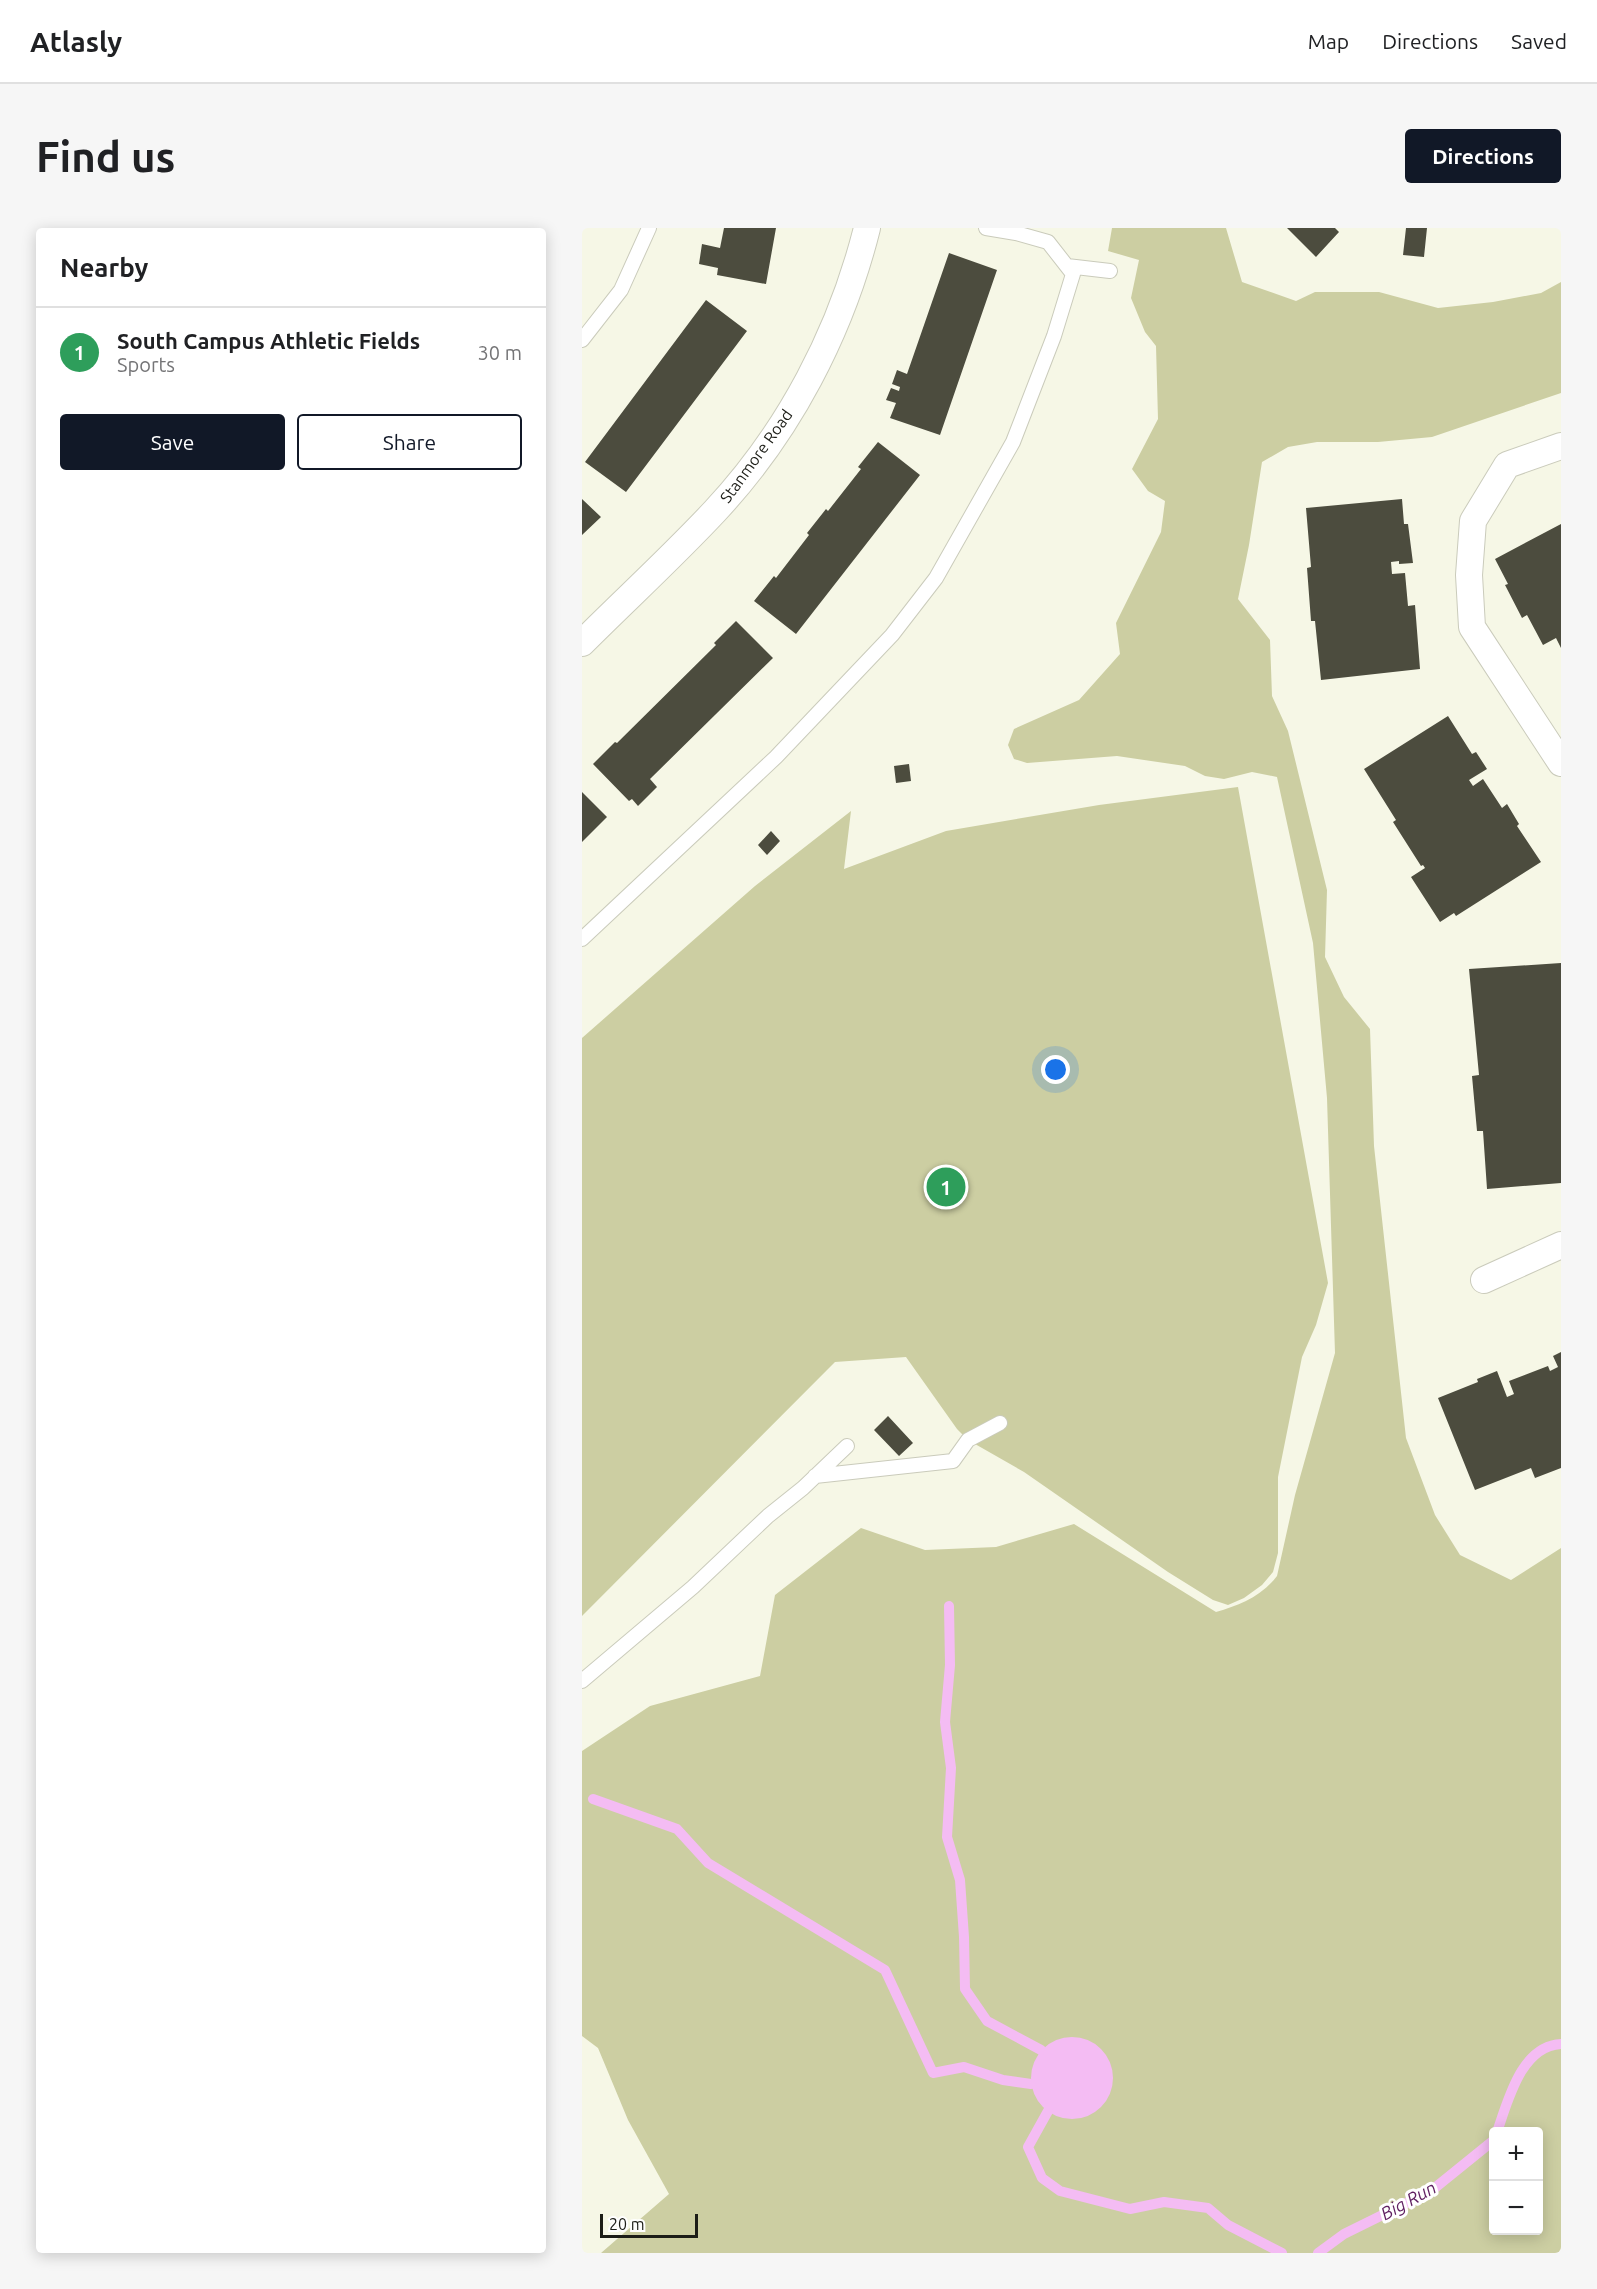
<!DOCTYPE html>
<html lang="en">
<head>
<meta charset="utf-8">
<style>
  body { margin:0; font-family:Ubuntu,sans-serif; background:#f6f6f6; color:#202124 }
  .controls { position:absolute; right:18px; bottom:18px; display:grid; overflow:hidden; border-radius:6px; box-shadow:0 3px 15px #0003 }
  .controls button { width:54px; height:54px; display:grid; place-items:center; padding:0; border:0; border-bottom:2px solid #e0e0e0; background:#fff; color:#202124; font:30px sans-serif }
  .scale { position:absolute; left:18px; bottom:15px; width:98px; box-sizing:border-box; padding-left:6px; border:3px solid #1c1d17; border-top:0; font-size:16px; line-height:21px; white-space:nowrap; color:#1c1d17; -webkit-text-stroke:4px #fff; paint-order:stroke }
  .you { position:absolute; left:474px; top:842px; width:21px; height:21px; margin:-15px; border:4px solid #fff; border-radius:50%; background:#1a73e8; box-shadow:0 0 0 9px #1a73e833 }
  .badge { display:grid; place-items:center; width:39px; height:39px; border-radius:50%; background:#111827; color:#fff; font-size:20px; font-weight:700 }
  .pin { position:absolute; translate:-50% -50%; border:3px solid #fff; box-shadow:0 2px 6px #0006 }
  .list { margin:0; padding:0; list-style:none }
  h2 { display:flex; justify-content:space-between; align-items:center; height:78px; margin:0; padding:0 24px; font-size:26px }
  h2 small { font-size:20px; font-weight:400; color:#757577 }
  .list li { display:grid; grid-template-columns:39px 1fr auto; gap:18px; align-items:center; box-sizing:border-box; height:90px; padding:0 24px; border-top:2px solid #e0e0e0 }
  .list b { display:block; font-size:22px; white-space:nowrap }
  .list p { margin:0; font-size:20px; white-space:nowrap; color:#757577 }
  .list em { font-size:20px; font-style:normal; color:#757577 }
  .actions { display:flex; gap:12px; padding:18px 24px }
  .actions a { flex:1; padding:14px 0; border:2px solid #111827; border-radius:6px; text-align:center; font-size:21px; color:#111827 }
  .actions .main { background:#111827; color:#fff }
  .map { position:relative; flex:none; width:979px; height:2025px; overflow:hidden; border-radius:6px }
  header { display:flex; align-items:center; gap:36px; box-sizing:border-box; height:84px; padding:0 30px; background:#fff; border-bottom:2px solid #e0e0e0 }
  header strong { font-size:28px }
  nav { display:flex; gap:33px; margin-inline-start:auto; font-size:21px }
  .intro { display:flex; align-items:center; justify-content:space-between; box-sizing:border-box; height:144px; padding:0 36px }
  h1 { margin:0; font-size:42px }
  .button { padding:15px 27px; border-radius:6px; background:#111827; color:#fff; font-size:21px; font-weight:700 }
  main { display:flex; gap:36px; padding:0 36px }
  aside { flex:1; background:#fff; border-radius:6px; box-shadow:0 3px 15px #0003 }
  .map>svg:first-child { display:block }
  .green { fill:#cccea2; fill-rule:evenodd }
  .water { fill:#f4bcf3 }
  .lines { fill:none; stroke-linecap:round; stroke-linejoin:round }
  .stream { stroke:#f4bcf3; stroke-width:10 }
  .building { fill:#4c4c3e }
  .service-casing { stroke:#cacbbb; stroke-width:16 }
  .minor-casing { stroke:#cacbbb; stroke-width:28 }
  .service { stroke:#fff; stroke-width:14 }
  .minor { stroke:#fff; stroke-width:26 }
  .labels { text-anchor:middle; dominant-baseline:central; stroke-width:6; stroke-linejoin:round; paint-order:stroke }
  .street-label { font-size:16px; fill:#1c1d17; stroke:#fff }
  .water-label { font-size:18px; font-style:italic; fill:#5f1f61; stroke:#fff }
</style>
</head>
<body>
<header>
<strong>Atlasly</strong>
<nav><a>Map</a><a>Directions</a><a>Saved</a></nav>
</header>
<div class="intro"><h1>Find us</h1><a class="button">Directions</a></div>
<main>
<aside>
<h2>Nearby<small></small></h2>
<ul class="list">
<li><span class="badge" style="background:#2e9e5b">1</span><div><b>South Campus Athletic Fields</b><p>Sports</p></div><em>30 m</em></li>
</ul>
<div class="actions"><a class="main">Save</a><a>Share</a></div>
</aside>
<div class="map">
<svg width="979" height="2025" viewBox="0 0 979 2025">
  <rect width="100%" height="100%" fill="#f6f7e6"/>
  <!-- green -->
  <path class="green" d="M 530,0 L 644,0 L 660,54 L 714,73 L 733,64 L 797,64 L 856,80 L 911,74 L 959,65 L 979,54 L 979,165 L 850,209 L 796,214 L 735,214 L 706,219 L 680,234 L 667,317 L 656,371 L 688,412 L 690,468 L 706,503 L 745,662 L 743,729 L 762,769 L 788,801 L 792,918 L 824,1210 L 853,1287 L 878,1327 L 929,1352 L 979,1320 L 979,2025 L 19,2025 L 87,1966 L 46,1892 L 16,1820 L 0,1808 L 0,1523 L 68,1478 L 178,1448 L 193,1367 L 279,1300 L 343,1322 L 414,1319 L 492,1296 L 634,1384 C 657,1377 679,1369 695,1348 L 713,1267 L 753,1125 L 745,870 L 731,715 L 695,549 L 670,544 L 642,551 L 623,548 L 603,538 L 535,528 L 445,535 L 432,531 L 426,517 L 432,501 L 497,472 L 538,426 L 534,395 L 579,304 L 583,273 L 566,263 L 550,241 L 576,191 L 574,118 L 563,104 L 549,70 L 557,32 L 526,23 ZM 912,1904 L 957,1904 L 957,2002 L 912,2002 Z
    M 656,559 L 746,1055 L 734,1097 L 720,1129 L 696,1249 L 696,1325 L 691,1344 L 680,1357 L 662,1370 L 646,1377 L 631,1372 L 586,1344 L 442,1244 L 386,1212 L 375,1201 L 324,1129 L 253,1134 L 0,1388 L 0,810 L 173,658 L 269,583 L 262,641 L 364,603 L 517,577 Z"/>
  <!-- water -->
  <path class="water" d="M449 1850a41 41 0 1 1 82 0a41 41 0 1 1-82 0Z"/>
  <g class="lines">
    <!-- stream -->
    <path class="stream" d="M 367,1378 L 368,1437 L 363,1494 L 369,1540 L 365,1609 L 378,1652 L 382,1709 L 383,1761 L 405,1793 L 459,1822
      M 11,1571 L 95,1601 L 126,1635 L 303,1742 L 351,1845 L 382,1839 L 421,1852 L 449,1856
      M 466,1883 L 446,1919 L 460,1950 L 478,1963 L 548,1981 L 582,1974 L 626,1980 L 646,1997 L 700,2025
      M 915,1904 C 926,1873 939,1818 979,1816
      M 736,2025 L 762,2006 L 849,1963 L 912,1912"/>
  </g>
  <!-- building -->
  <path class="building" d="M 142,0 L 194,0 L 184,56 L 135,47 L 136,40 L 117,36 L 120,16 L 138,20 Z
    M 705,0 L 753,0 L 757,4 L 734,29 Z
    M 824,0 L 845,0 L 842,29 L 821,27 Z
    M 367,25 L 415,42 L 358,207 L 308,190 L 314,175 L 304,172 L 309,160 L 317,163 L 318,159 L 310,156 L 315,142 L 325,146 Z
    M 124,72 L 165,103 L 44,264 L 3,234 Z
    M 296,214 L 338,247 L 214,406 L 172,373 L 192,348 L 194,350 L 227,307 L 225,305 L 244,281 L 246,283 L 279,241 L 276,239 Z
    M 0,271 L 19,289 L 0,307 Z
    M 820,271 L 822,296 L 826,296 L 831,335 L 817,336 L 817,333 L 809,334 L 810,346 L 823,345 L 826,378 L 833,377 L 838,441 L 739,452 L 733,393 L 729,393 L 725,340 L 729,339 L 724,280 Z
    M 979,296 L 979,420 L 974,410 L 961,417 L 945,387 L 940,390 L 923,357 L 926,356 L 913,331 Z
    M 154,393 L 191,430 L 68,551 L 75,559 L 56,578 L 50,571 L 47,573 L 11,536 L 33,514 L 35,515 L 134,417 L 132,415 Z
    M 866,488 L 890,526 L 894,524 L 905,541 L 887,552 L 891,558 L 901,551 L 920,580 L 925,576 L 937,596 L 935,598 L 959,634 L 874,688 L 872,685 L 858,694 L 829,649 L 843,640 L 841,637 L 839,638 L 811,594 L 814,592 L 782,541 Z
    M 327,536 L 329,553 L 314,555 L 312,538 Z
    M 0,564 L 25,589 L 0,614 Z
    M 189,603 L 198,613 L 185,627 L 176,617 Z
    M 979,735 L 979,955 L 905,961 L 901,903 L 895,903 L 890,848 L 897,847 L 887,741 Z
    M 979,1124 L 979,1240 L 953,1250 L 949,1240 L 893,1262 L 856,1170 L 896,1154 L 895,1151 L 915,1143 L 925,1169 L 932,1166 L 927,1153 L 966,1138 L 968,1143 L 976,1139 L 971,1128 Z
    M 306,1188 L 331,1215 L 317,1228 L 292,1202 Z"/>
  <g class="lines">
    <!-- service casing -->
    <g class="service-casing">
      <path id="service" d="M 485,38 L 528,43
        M 0,112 L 39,62 L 67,0
        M 0,711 L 194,529 L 310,407 L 354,350 L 431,214 L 472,108 L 491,46 L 466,14 L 434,5 L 404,0
        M 233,1248 L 371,1233 L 386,1212 L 418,1195
        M 0,1453 L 111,1359 L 186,1288 L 221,1260 L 265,1218"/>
    </g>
    <!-- minor casing -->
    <g class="minor-casing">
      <path id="minor" d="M 979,218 L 925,237 L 891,293 L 887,347 L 890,399 L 979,535
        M 0,415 C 44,371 90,329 133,283 C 207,204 259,104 285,0
        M 902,1052 L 979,1017"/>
    </g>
    <!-- service -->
    <use href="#service" class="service"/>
    <!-- minor -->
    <use href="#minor" class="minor"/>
  </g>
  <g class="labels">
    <!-- street labels -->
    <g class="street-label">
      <text transform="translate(174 228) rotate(-54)">Stanmore Road</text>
    </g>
    <!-- water labels -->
    <g class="water-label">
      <text transform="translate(826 1972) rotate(-29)">Big Run</text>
    </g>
  </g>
</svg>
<div class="controls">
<button>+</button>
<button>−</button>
</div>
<div class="scale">20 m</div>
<div class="you"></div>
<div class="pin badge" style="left:364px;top:959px;background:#2e9e5b">1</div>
</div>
</main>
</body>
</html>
